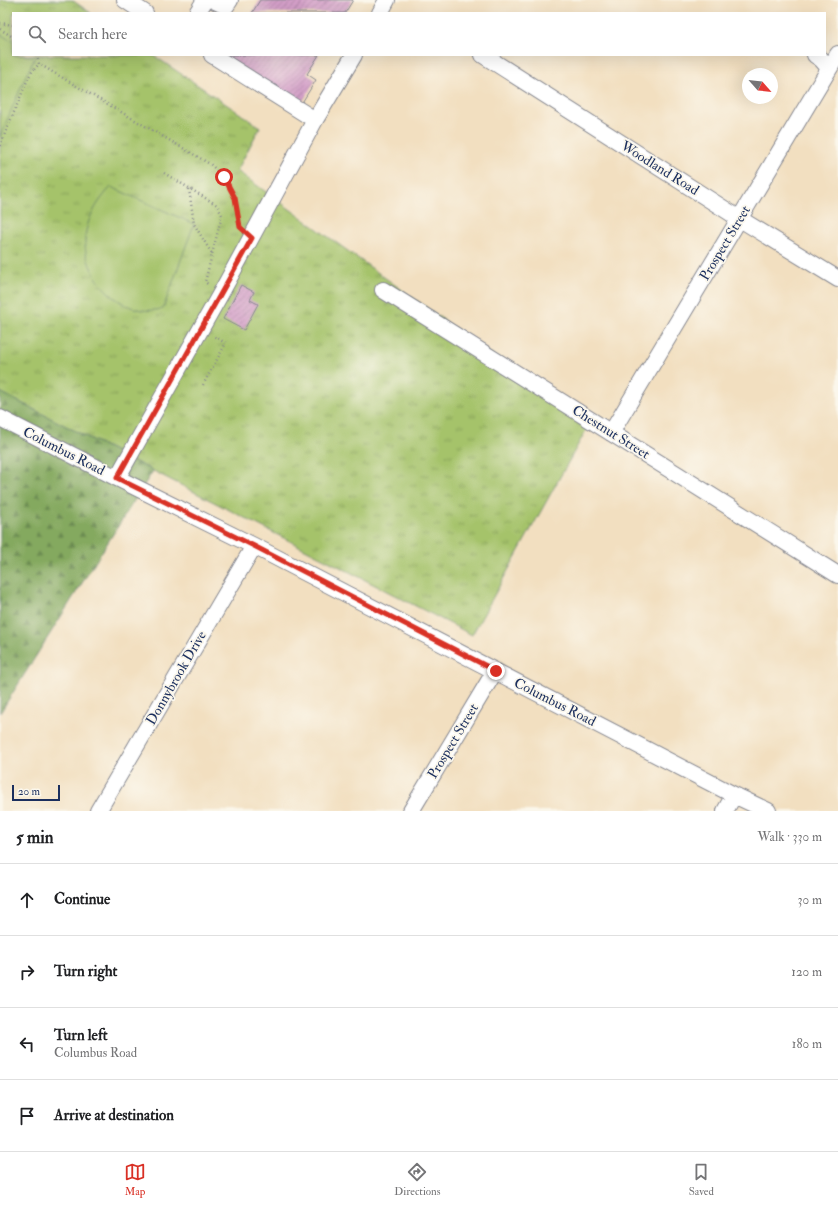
<!DOCTYPE html>
<html lang="en">
<head>
<meta charset="utf-8">
<style>
  body { margin:0; font-family:"IM FELL Double Pica",serif; background:#f2f2f2; color:#202124 }
  .compass { position:absolute; left:742px; top:68px; width:36px; height:36px; border-radius:50%; background:#fff; box-shadow:0 4px 16px #0002; rotate:117deg }
  .scale { position:absolute; left:12px; bottom:10px; width:48px; box-sizing:border-box; padding-left:4px; border:2px solid #1b2f5e; border-top:0; font-size:11px; line-height:14px; white-space:nowrap; color:#1b2f5e; -webkit-text-stroke:3px #fbf7ec; paint-order:stroke }
  .stop { position:absolute; width:12px; height:12px; margin:-9px; border:3px solid #d93025; border-radius:50%; background:#fff }
  .stop.end { background:#d93025; border-color:#fff; box-shadow:0 1px 4px #0008 }
  .list { margin:0; padding:0; list-style:none }
  h2 { display:flex; justify-content:space-between; align-items:center; height:52px; margin:0; padding:0 16px; font-size:17px }
  h2 small { font-size:13px; font-weight:400; color:#757577 }
  .list li { display:grid; grid-template-columns:26px 1fr auto; gap:12px; align-items:center; box-sizing:border-box; height:72px; padding:0 16px; border-top:1px solid #e0e0e0 }
  .list b { display:block; font-size:15px; white-space:nowrap }
  .list p { margin:0; font-size:13px; white-space:nowrap; color:#757577 }
  .list em { font-size:13px; font-style:normal; color:#757577 }
  .icon { flex:none; width:22px; height:22px; fill:none; stroke:currentColor; stroke-width:2; stroke-linecap:round; stroke-linejoin:round }
  .map { position:relative; flex:none; width:838px; height:811px; overflow:hidden }
  .search { position:absolute; background:#fff; box-shadow:0 4px 16px #0002; left:12px; right:12px; top:12px; height:44px; display:flex; align-items:center; gap:10px; box-sizing:border-box; padding:0 14px; border-radius:0px; color:#757577; font-size:15px }
  .sheet { height:340px; background:#fff }
  nav { display:flex; justify-content:space-around; align-items:center; box-sizing:border-box; height:56px; border-top:1px solid #e0e0e0; background:#fff; font-size:11px; color:#757577 }
  nav a { display:grid; justify-items:center; gap:2px }
  nav .on { color:#d93025 }
  .map>svg:first-child { display:block }
  .grass { fill:url(#grass-tufts); stroke:#607964 }
  .forest { fill:url(#forest-firs); stroke:#506c5e }
  .pitch { fill:#a5c36a; stroke:#607964 }
  .building { fill:url(#building-hatch) }
  .lines { fill:none; stroke-linecap:round; stroke-linejoin:round }
  .minor-casing { stroke:#86878f; stroke-width:18 }
  .path { stroke:#86878f; stroke-width:2.5; stroke-dasharray:1 3; stroke-linecap:butt }
  .minor { stroke:#fff; stroke-width:16 }
  .route { stroke:#d93025; stroke-width:5 }
  .labels { text-anchor:middle; dominant-baseline:central; stroke-width:3.5; stroke-linejoin:round; paint-order:stroke }
  .street-label { font-size:14px; fill:#1b2f5e; stroke:#fbf7ec }
</style>
</head>
<body>
<div class="map">
<svg width="838" height="811" viewBox="0 0 838 811">
  <defs>
    <pattern id="grass-tufts" width="24" height="20" patternUnits="userSpaceOnUse"><rect width="24" height="20" fill="#a5c36a"/><path d="M3 7l-1-3M5 7V3M7 7l1-3M15 17l-1-3M17 17v-4M19 17l1-3" fill="none" stroke="#869f5a"/></pattern>
    <pattern id="forest-firs" width="22" height="20" patternUnits="userSpaceOnUse"><rect width="22" height="20" fill="#84a95e"/><path d="M5 1l3.5 6h-7zM16 11l3.5 6h-7z" fill="#6b8a51"/></pattern>
    <pattern id="building-hatch" width="6" height="6" patternUnits="userSpaceOnUse"><rect width="6" height="6" fill="#d39fc7"/><path d="M-1 1l2-2M0 6l6-6M5 7l2-2" fill="none" stroke="#aa82a5"/></pattern>
  </defs>
  <rect width="100%" height="100%" fill="#fbf7ec"/>
  <filter id="ink" filterUnits="userSpaceOnUse"><feTurbulence type="fractalNoise" baseFrequency=".025" numOctaves="2"/><feDisplacementMap in="SourceGraphic" scale="8" xChannelSelector="R" yChannelSelector="G"/><feConvolveMatrix kernelMatrix="1 2 1 2 8 2 1 2 1" color-interpolation-filters="sRGB"/></filter>
  <filter id="wash" filterUnits="userSpaceOnUse"><feTurbulence type="fractalNoise" baseFrequency=".012" numOctaves="4" result="noise"/><feDisplacementMap in="SourceGraphic" scale="16" xChannelSelector="R" yChannelSelector="G"/><feGaussianBlur stdDeviation="0.9" result="paint"/><feColorMatrix in="noise" values="0 0 0 0 0 0 0 0 0 0 0 0 0 0 0 0 0 1.4 0 .05"/><feComposite in="paint" operator="in"/></filter>
  <g filter="url(#wash)">
    <rect width="100%" height="100%" fill="#f2dfc0"/>
    <!-- grass -->
    <path class="grass" d="M 0,0 L 72,0 L 91,13 L 13,13 L 13,55 L 153,55 L 260,127 L 237,171 L 589,425 L 472,635 L 0,392 Z"/>
    <!-- forest -->
    <path class="forest" d="M 0,392 L 153,471 L 0,713 Z"/>
    <!-- pitch -->
    <path class="pitch" d="M 0,34 L 13,42 L 13,55 L 36,56 L 26,75 L 0,137 Z
      M 111,187 L 194,224 L 163,309 C 156,310 149,311 142,310 C 111,305 85,272 85,242 C 85,221 97,202 111,187 Z"/>
    <g id="blocks">
      <!-- building -->
      <path class="building" d="M 260,0 L 353,0 L 345,13 L 252,13 Z
        M 221,55 L 319,55 L 307,74 L 316,80 L 301,104 Z
        M 241,285 L 254,292 L 250,300 L 258,304 L 244,330 L 223,319 Z"/>
    </g>
  </g>
  <g filter="url(#ink)">
    <use href="#blocks" fill-opacity="0" stroke="#86878f" stroke-width="1"/>
    <g class="lines">
      <!-- minor casing -->
      <g class="minor-casing">
        <path id="minor" d="M 125,0 L 145,13
          M 213,0 L 226,6 L 230,0
          M 197,13 L 205,0
          M 380,13 L 387,0
          M 212,55 L 315,120
          M 483,55 L 740,219 L 838,279
          M 815,55 L 821,59 L 829,68
          M 383,290 L 838,575
          M 0,418 L 117,478 L 254,546 L 734,795 L 768,811
          M 611,433 L 838,54
          M 117,478 L 221,293 L 315,120 L 354,55
          M 98,811 L 254,546
          M 411,811 L 495,671
          M 725,811 L 734,795"/>
      </g>
      <!-- path -->
      <path class="path" d="M 0,23 L 13,25
        M 0,29 L 13,37
        M 37,55 L 39,64 L 210,164 L 224,177 L 235,198 L 240,225
        M 0,146 L 27,81 L 31,73 L 39,64
        M 164,173 L 217,205 L 222,215 L 205,282 L 209,285
        M 189,189 L 194,224 L 212,254
        M 203,385 L 226,343 L 213,336"/>
      <!-- minor -->
      <use href="#minor" class="minor"/>
    </g>
  </g>
  <g class="lines" filter="url(#ink)">
    <!-- route -->
    <path class="route" d="M 224,177 L 235,198 L 240,227 L 252,238 L 117,478 L 254,546 L 496,671"/>
  </g>
  <g class="labels">
    <!-- street labels -->
    <g class="street-label">
      <text transform="translate(660 168) rotate(32)">Woodland Road</text>
      <text transform="translate(725 243) rotate(-59)">Prospect Street</text>
      <text transform="translate(611 432) rotate(32)">Chestnut Street</text>
      <text transform="translate(64 451) rotate(27)">Columbus Road</text>
      <text transform="translate(176 678) rotate(-60)">Donnybrook Drive</text>
      <text transform="translate(555 702) rotate(27)">Columbus Road</text>
      <text transform="translate(453 741) rotate(-59)">Prospect Street</text>
    </g>
  </g>
</svg>
<svg class="compass" viewBox="-18 -18 36 36"><path d="M0-13l5 13h-10z" fill="#e53935"/><path d="M0 13l5-13h-10z" fill="#757577"/></svg>
<div class="scale">20 m</div>
<div class="stop" style="left:224px;top:177px"></div>
<div class="stop end" style="left:496px;top:671px"></div>
<div class="search"><svg class="icon" aria-label="search" viewBox="0 0 24 24"><circle cx="10" cy="10" r="6"/><path d="M15 15l6 6"/></svg>Search here</div>
</div>
<section class="sheet">
<h2>5 min<small>Walk · 330 m</small></h2>
<ul class="list">
<li><svg class="icon" aria-label="ahead" viewBox="0 0 24 24"><path d="M12 20V5M6 11l6-6 6 6"/></svg><div><b>Continue</b></div><em>30 m</em></li>
<li><svg class="icon" aria-label="right" viewBox="0 0 24 24"><path d="M7 20v-9h11M14 6l5 5-5 5"/></svg><div><b>Turn right</b></div><em>120 m</em></li>
<li><svg class="icon" aria-label="left" viewBox="0 0 24 24"><path d="M17 20v-9H6M10 6l-5 5 5 5"/></svg><div><b>Turn left</b><p>Columbus Road</p></div><em>180 m</em></li>
<li><svg class="icon" aria-label="arrive" viewBox="0 0 24 24"><path d="M6 21V4h12l-3 4 3 4H6"/></svg><div><b>Arrive at destination</b></div></li>
</ul>
</section>
<nav>
<a class="on"><svg class="icon" aria-label="map" viewBox="0 0 24 24"><path d="M3 6l6-2 6 2 6-2v14l-6 2-6-2-6 2zM9 4v14M15 6v14"/></svg>Map</a>
<a><svg class="icon" aria-label="directions" viewBox="0 0 24 24"><path d="M12 3l9 9-9 9-9-9zM9 14v-3h6M13 9l2 2-2 2"/></svg>Directions</a>
<a><svg class="icon" aria-label="saved" viewBox="0 0 24 24"><path d="M7 4h10v16l-5-4-5 4z"/></svg>Saved</a>
</nav>
</body>
</html>
